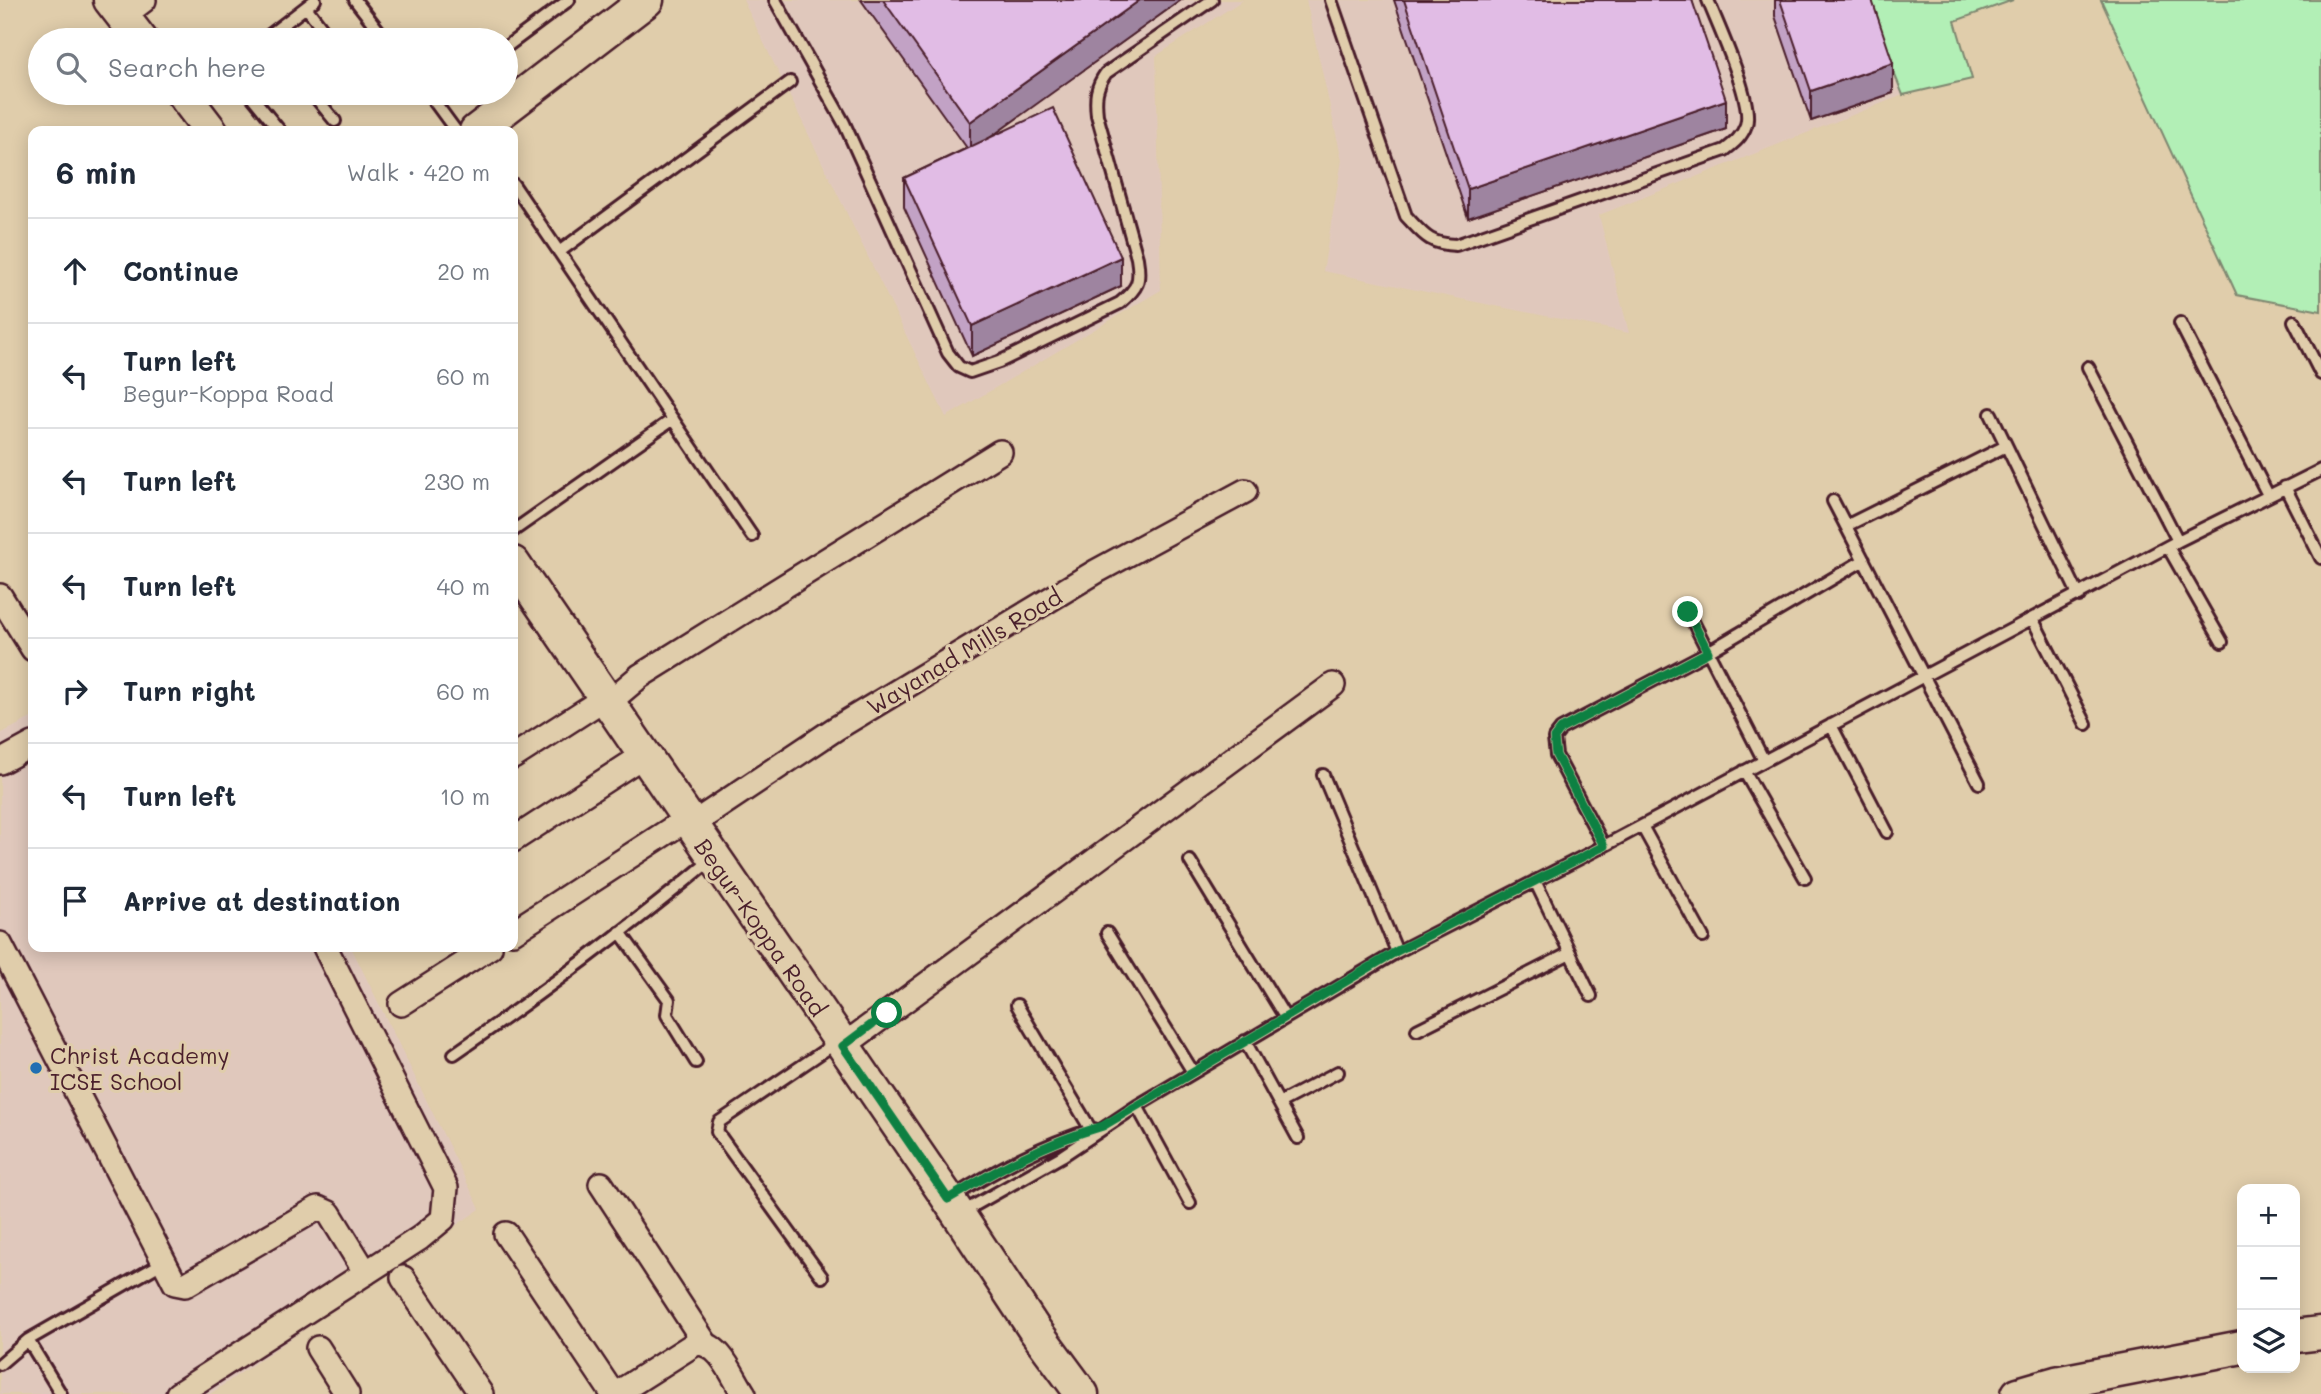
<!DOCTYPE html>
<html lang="en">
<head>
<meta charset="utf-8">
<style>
  body { margin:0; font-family:Mali,sans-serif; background:#f2f2f3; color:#1f2937 }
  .controls { position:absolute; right:21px; bottom:21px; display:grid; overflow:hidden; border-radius:14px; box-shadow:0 4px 18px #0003 }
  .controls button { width:63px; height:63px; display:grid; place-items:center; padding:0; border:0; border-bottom:2px solid #e0e1e3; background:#fff; color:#1f2937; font:35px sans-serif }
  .stop { position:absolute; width:21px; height:21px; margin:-16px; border:5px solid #0b8043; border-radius:50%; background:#fff }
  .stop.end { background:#0b8043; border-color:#fff; box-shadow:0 2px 7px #0008 }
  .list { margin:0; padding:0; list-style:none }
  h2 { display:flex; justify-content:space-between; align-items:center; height:91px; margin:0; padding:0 28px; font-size:30px }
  h2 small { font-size:23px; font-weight:400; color:#747a83 }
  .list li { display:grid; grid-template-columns:46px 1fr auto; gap:21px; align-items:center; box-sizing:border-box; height:105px; padding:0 28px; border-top:2px solid #e0e1e3 }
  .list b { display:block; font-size:26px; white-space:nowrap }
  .list p { margin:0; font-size:23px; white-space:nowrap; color:#747a83 }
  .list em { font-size:23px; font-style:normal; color:#747a83 }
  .icon { flex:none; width:38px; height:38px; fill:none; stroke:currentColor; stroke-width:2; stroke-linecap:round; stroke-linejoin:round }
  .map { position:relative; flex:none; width:2321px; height:1394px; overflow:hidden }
  .search { position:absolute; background:#fff; box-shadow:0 4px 18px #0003; left:28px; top:28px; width:490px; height:77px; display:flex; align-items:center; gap:18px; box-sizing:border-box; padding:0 24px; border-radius:38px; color:#747a83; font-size:26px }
  .panel { position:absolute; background:#fff; box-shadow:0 4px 18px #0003; left:28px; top:126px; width:490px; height:826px; border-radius:14px }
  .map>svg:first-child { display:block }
  .built { fill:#e0c8bc }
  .green { fill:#b2efb6; stroke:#7e8770; stroke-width:2 }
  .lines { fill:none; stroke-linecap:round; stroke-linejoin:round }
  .lane-casing { stroke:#4a1f2b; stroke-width:16 }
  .street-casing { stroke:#4a1f2b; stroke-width:28 }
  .secondary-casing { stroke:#4a1f2b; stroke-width:37 }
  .lane { stroke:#e0cdab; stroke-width:10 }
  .street { stroke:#e0cdab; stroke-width:23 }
  .secondary { stroke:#e0cdab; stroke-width:32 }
  .wall { fill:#c2a2c5; stroke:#4a1f2b; stroke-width:2 }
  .shaded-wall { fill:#9e84a0; stroke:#4a1f2b; stroke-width:2 }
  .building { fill:#e1bce5; stroke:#4a1f2b; stroke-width:2 }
  .route { stroke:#0b8043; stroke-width:9 }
  .poi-dot { fill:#1f6fb2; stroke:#e0cdab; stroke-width:2.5 }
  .labels { text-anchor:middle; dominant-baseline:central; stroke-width:6; stroke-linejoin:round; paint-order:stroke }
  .street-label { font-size:23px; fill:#4a1f2b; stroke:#e0cdab }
  .poi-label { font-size:23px; fill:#4a1f2b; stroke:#e0cdab; text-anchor:start }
</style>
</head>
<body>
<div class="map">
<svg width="2321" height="1394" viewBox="0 0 2321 1394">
  <rect width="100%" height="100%" fill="#e0cdab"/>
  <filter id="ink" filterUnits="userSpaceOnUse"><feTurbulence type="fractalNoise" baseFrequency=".0143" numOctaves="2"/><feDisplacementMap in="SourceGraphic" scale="14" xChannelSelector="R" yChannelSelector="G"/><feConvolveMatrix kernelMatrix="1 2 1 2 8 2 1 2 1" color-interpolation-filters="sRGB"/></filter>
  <g filter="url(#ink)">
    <!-- built -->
    <path class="built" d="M 743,0 L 1243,0 L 1156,56 L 1161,290 L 946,417 Z
      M 1306,0 L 1865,0 L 1903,95 L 1599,215 L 1629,333 L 1323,271 L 1342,160 Z
      M 33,717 L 33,947 L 351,947 L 480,1209 L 210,1394 L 0,1394 L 0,734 Z"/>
    <!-- green -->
    <path class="green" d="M 1865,0 L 2013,0 L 1955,21 L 1972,79 L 1903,95 Z
      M 2101,0 L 2321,0 L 2321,311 L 2237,295 Z"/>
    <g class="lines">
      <!-- lane casing -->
      <g class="lane-casing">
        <path id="lane" d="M 355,0 L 386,40
          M 775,0 L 844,123 L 948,353 L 959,367 L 970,372 L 999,362 L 1120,303 C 1138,288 1141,282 1137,258 L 1097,115 C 1095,97 1096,87 1106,73 L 1212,0
          M 1331,0 L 1406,216 C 1424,235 1429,244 1456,245 L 1725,150 C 1734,143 1742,137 1746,125 C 1754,102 1718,26 1708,0
          M 306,7 L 331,40
          M 263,40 L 315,0
          M 506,47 L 569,0
          M 249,93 L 280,131
          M 312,93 L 335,121
          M 445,93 L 434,101 L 456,131
          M 513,184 L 752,536
          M 559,252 L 790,82
          M 2294,321 L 2321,374
          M 2180,323 L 2268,495
          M 2088,367 L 2178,541
          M 1991,414 L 2079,596
          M 2285,487 L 2321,558
          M 1833,501 L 1979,783
          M 1846,526 L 2006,446
          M 513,531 L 673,419
          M 2168,547 L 2222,642
          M 1688,612 L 1764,761
          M 2033,620 L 2086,724
          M 1831,725 L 1887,832
          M 1744,771 L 1805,878
          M 1323,775 L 1397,952
          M 1642,826 L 1703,937
          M 1604,846 L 1556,755 L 1554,738 L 1561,729 L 1708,652 L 1864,560
          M 1190,861 L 1285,1017
          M 1535,881 L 1591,996
          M 620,932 L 669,1000 L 667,1015 L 696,1062
          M 1107,933 L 1193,1072
          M 1017,1005 L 1091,1130
          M 1417,1030 L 1570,953
          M 1245,1041 L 1298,1138
          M 454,1054 C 542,993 628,929 711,860
          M 1279,1103 L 1338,1072
          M 1137,1106 L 1190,1203
          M 951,1198 C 997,1169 1042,1145 1094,1129
          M 961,1213 L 1062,1156 L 1137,1106 L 1397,952 L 1604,846 L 2178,541 L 2321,470
          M 822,1277 L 717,1132 L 719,1122 L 837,1042
          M 28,1340 L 61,1394
          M 0,1364 L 28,1340 L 164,1262"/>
      </g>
      <!-- street casing -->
      <g class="street-casing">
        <path id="street" d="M 123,16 L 144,0
          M 0,596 L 33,649
          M 608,703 L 640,676 L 1000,452
          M 513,757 L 605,698
          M 0,762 L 33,744
          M 691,825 L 835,729 L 1097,571 L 1245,491
          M 513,840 L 644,755
          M 513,932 L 687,819
          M 0,944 L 175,1283 L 185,1285 L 318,1208 L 329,1213 L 366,1273
          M 401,1004 L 490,947
          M 843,1046 L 1333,685
          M 601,1184 L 705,1343
          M 506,1234 L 613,1394
          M 403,1278 L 481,1394
          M 318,1348 L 347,1394
          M 178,1394 L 420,1238 L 443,1219 L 446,1188 L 325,947
          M 616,1394 L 696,1343 C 720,1342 732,1376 744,1394"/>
      </g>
      <!-- secondary casing -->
      <g class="secondary-casing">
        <path id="secondary" d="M 110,0 L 141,40
          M 182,93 L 211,131
          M 476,131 L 647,0
          M 513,563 L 945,1194 L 1034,1329 L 1082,1394
          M 2295,1336 L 2321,1333
          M 2018,1394 L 2056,1383 L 2242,1347"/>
      </g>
      <!-- lane -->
      <use href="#lane" class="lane"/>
      <!-- street -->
      <use href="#street" class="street"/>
      <!-- secondary -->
      <use href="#secondary" class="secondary"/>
    </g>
    <!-- wall -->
    <path class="wall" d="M 861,0 L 1181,0 L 988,138 L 1121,286 L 972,356 L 904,207 L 904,178 L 967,148 Z
      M 1394,0 L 1692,0 L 1726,129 L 1468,218 Z
      M 1775,0 L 1872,0 L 1893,93 L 1811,121 L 1775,16 Z"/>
    <!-- shaded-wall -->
    <path class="shaded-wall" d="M 1140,0 L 1181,0 L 970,152 L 970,122 Z
      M 1893,63 L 1893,93 L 1811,121 L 1811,91 Z
      M 1726,100 L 1726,129 L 1468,218 L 1468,189 Z
      M 1121,257 L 1121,286 L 972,356 L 972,326 Z"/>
    <!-- building -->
    <path class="building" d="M 883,0 L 1140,0 L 970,122 Z
      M 1404,0 L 1692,0 L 1726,100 L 1468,189 Z
      M 1780,0 L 1872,0 L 1893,63 L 1811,91 Z
      M 1053,108 L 1121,257 L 972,326 L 904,178 Z"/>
  </g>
  <g class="lines" filter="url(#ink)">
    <!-- route -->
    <path class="route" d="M 887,1013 L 843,1046 L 948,1199 C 1000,1168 1045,1143 1103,1126 L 1397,951 L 1604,846 L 1556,755 L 1554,738 L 1561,729 L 1708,652 L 1688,612"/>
  </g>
  <!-- markers -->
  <circle class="poi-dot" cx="36" cy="1068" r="7"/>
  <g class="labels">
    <!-- street labels -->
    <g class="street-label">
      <text transform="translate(964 651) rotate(-31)">Wayanad Mills Road</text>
      <text transform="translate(761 927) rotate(55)">Begur-Koppa Road</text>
    </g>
    <!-- poi labels -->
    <g class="poi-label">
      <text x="50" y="1055">Christ Academy<tspan x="50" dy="26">ICSE School</tspan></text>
    </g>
  </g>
</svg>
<div class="controls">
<button>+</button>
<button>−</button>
<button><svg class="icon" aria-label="layers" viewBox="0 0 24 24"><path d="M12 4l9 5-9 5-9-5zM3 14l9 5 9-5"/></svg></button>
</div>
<div class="stop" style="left:887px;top:1013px"></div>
<div class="stop end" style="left:1688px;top:612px"></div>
<div class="search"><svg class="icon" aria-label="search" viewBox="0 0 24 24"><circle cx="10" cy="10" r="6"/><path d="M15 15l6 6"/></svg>Search here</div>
<section class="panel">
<h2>6 min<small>Walk · 420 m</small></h2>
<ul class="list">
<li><svg class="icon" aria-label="ahead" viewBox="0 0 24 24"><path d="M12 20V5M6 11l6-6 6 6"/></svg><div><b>Continue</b></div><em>20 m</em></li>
<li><svg class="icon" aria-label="left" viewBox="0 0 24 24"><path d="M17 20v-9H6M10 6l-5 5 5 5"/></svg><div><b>Turn left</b><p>Begur-Koppa Road</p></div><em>60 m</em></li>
<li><svg class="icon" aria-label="left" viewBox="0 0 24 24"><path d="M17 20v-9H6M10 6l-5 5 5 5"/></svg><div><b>Turn left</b></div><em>230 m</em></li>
<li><svg class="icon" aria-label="left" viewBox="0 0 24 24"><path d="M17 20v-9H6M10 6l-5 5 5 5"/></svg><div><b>Turn left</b></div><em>40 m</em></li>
<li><svg class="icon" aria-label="right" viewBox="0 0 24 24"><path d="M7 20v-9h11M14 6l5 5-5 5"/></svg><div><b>Turn right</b></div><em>60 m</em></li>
<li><svg class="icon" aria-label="left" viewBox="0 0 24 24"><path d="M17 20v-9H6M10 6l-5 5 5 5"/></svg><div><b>Turn left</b></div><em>10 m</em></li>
<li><svg class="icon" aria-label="arrive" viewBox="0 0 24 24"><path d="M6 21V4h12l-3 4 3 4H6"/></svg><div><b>Arrive at destination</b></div></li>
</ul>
</section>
</div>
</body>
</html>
